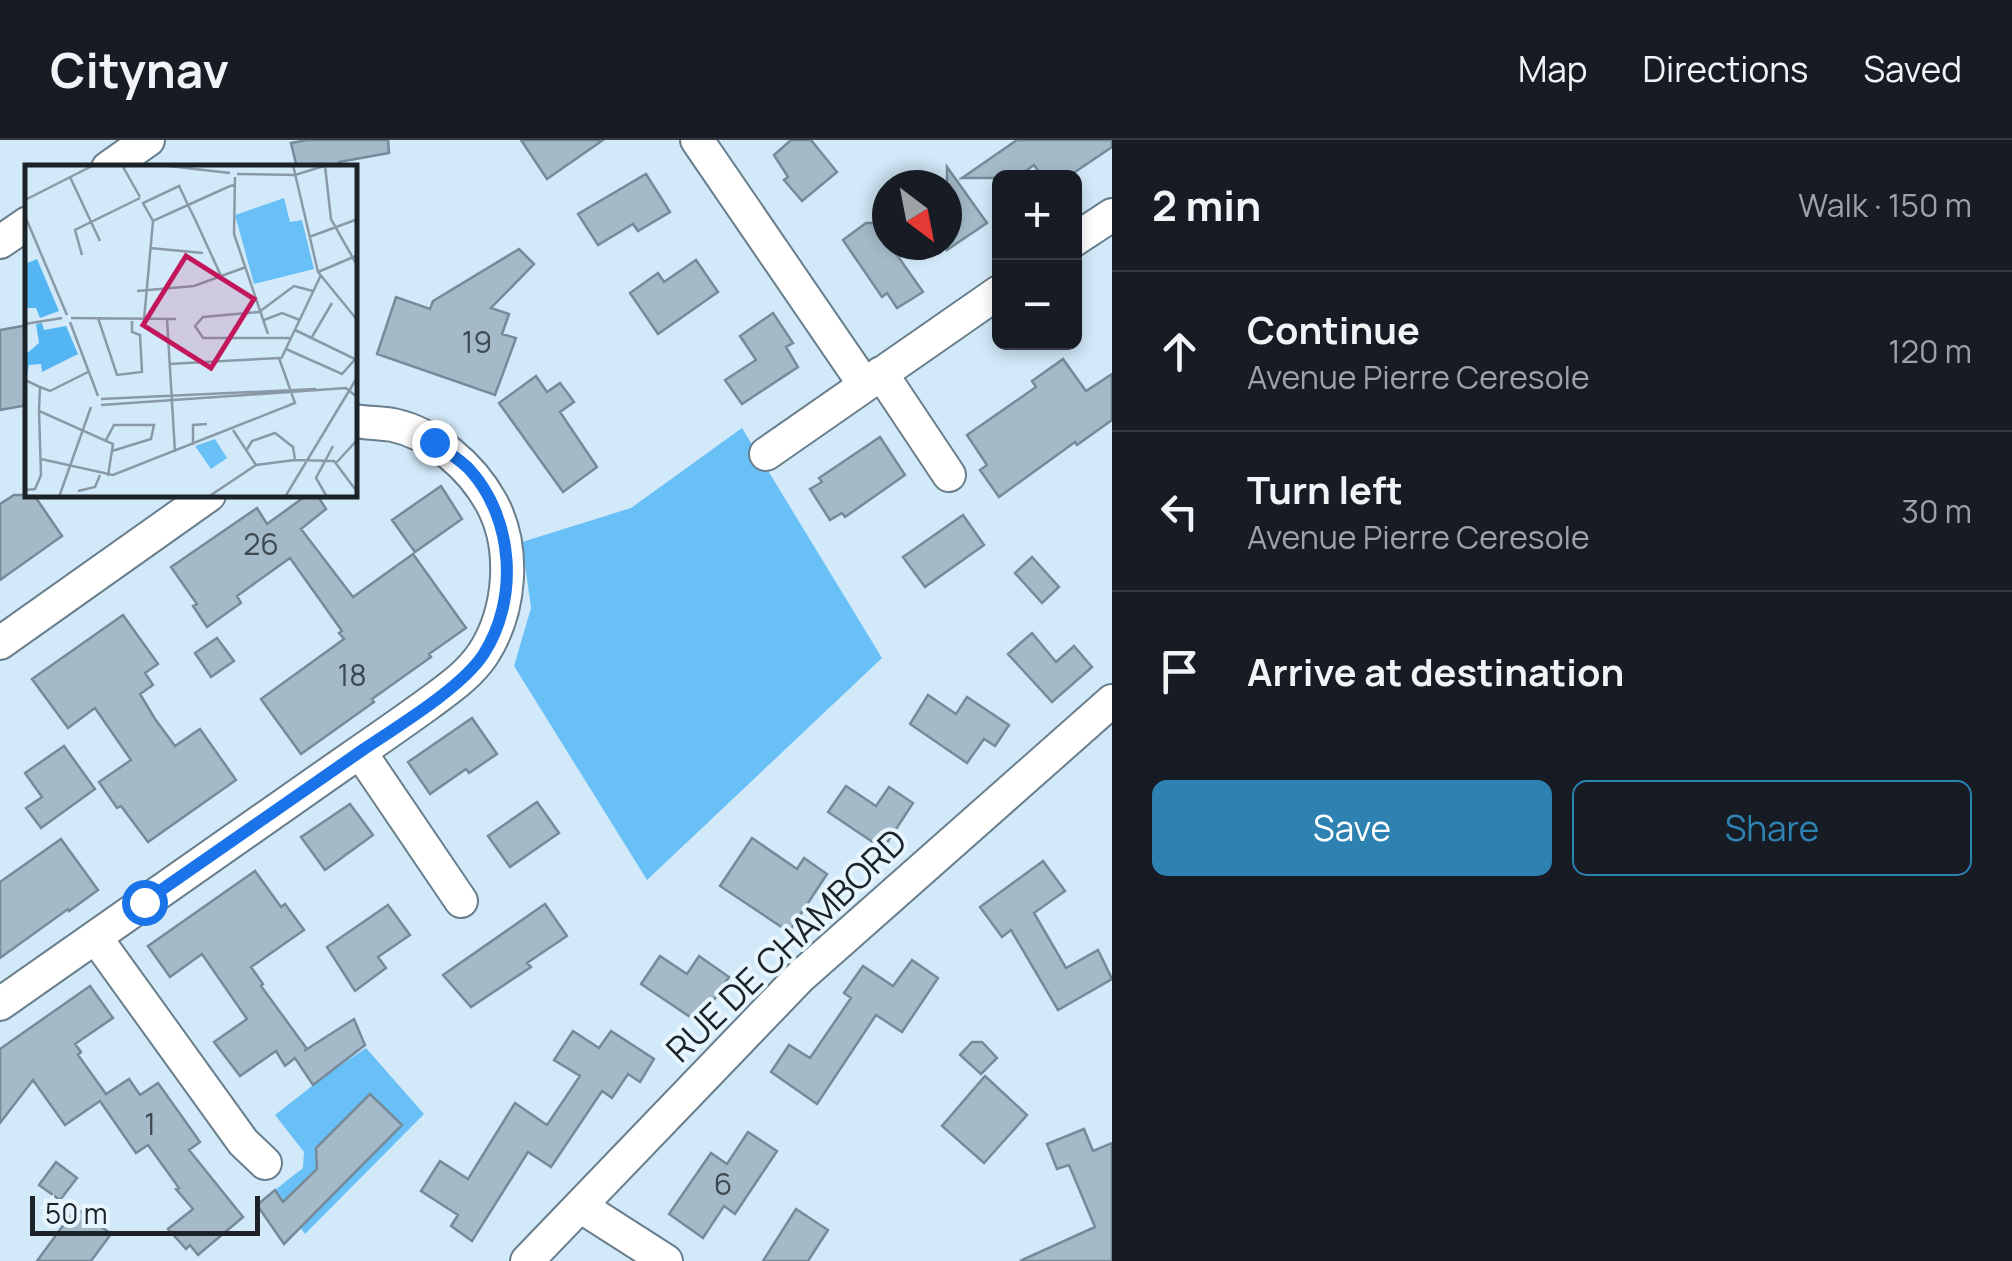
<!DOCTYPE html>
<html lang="en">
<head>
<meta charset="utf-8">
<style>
  body { margin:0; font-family:Manrope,sans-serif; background:#20242c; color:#f1f3f6 }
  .controls { position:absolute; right:30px; top:30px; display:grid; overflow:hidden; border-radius:15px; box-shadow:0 5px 15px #0003 }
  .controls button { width:90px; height:90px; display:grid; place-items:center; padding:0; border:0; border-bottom:2px solid #363941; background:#171b24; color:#f1f3f6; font:50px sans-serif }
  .compass { position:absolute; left:872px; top:30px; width:90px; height:90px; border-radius:50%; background:#171b24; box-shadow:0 5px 15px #0003; rotate:148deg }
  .scale { position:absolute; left:30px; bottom:25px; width:230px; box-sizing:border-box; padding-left:10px; border:5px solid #1b2329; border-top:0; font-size:28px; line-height:35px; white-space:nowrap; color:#1b2329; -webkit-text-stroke:8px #e7f5fe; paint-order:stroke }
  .stop { position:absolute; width:30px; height:30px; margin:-22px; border:8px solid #1a73e8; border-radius:50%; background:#fff }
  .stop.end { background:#1a73e8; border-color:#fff; box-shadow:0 2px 10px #0008 }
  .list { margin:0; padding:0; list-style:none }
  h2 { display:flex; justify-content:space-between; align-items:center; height:130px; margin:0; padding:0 40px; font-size:42px }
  h2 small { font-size:32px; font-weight:400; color:#9ea1a6 }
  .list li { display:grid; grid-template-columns:65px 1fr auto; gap:30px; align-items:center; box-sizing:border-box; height:160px; padding:0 40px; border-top:2px solid #363941 }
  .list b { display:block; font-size:38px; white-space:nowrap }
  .list p { margin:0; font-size:32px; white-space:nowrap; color:#9ea1a6 }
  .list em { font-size:32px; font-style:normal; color:#9ea1a6 }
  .actions { display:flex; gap:20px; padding:30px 40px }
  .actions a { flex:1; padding:22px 0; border:2px solid #2e82b2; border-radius:15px; text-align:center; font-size:35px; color:#2e82b2 }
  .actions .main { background:#2e82b2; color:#fff }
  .icon { flex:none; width:55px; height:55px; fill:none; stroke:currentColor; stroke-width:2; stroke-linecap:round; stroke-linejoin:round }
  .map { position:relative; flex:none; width:1112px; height:1121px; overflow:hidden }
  header { display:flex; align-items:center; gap:60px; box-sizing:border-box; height:140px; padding:0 50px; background:#171b24; border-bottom:2px solid #363941 }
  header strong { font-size:48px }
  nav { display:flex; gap:55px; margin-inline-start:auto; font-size:35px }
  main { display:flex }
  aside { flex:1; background:#171b24 }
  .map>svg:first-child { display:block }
  .green { fill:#69c0f7 }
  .building { fill:#a4bac9; stroke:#768b99; stroke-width:2.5 }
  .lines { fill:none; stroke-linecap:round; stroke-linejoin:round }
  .minor-casing { stroke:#697e8c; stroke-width:36 }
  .minor { stroke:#fff; stroke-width:32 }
  .route { stroke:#1a73e8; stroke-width:12 }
  .labels { text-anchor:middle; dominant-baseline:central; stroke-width:8; stroke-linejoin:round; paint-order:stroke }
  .number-label { font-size:30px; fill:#3d4951 }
  .street-label { font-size:35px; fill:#1b2329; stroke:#e7f5fe }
  .inset-road { fill:none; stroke:#899aa6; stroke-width:2.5 }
  .view { fill:#c2185b; fill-opacity:0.15; stroke:#c2185b; stroke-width:5 }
  .inset-edge { fill:none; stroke:#1b2329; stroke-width:5 }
</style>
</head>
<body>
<header>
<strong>Citynav</strong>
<nav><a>Map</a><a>Directions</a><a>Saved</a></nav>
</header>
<main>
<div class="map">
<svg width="1112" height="1121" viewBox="0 0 1112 1121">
  <rect width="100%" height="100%" fill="#d2e9f9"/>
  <!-- green -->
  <path class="green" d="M 742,288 L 882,518 L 647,740 L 514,526 L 531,468 L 522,402 L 631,368 Z
    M 366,908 L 424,974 L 305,1094 L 275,1050 L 303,1028 L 304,1012 L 275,975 L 326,935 Z"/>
  <!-- building -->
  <path class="building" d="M 307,0 L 388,0 L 389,13 L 339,22 L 340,28 L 297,28 L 291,3 Z
    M 521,0 L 603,0 L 547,39 Z
    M 791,0 L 811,0 L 837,32 L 802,61 L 784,40 L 788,37 L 774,15 Z
    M 1017,0 L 1112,0 L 1112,7 L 1066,38 L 1043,38 L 1034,25 L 1016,38 L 962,38 Z
    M 947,27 L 987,83 L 947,110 Z
    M 646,34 L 670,72 L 638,91 L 633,84 L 598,105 L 578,74 Z
    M 866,83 L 875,83 L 887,100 L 887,105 L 890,105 L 923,152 L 897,168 L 887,153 L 882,157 L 843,100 Z
    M 519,109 L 534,124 L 491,168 L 509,174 L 502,194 L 516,198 L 495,255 L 377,214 L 396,157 L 430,169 L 433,161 Z
    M 696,120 L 718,152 L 658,194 L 630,153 L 658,133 L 664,142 Z
    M 773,173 L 793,203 L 786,207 L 798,227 L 742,264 L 725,240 L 756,220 L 740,196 Z
    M 28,185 L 28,265 L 0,270 L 0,190 Z
    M 1063,219 L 1086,251 L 1112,234 L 1112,280 L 1077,305 L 1075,302 L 999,357 L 980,330 L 987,325 L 967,295 L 1036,247 L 1032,241 Z
    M 536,236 L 547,252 L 560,243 L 574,262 L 560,272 L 597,327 L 563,352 L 499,263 Z
    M 880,297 L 905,335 L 845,377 L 842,373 L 830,380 L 810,349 L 822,342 L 819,338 Z
    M 441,346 L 462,379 L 415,412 L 392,380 Z
    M 14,355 L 34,355 L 62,396 L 0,440 L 0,364 Z
    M 307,355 L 317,355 L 326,369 L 301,389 L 353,457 L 413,414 L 466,488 L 429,514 L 431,517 L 372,559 L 374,562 L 301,614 L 261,559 L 344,499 L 339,493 L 342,491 L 290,418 L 237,456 L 241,463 L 207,487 L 193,466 L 197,464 L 171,427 L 257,368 L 267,384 Z
    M 963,375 L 984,405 L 925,447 L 903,417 Z
    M 1032,417 L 1059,447 L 1042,463 L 1015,433 Z
    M 123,475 L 158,524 L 145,533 L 153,545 L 140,554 L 155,579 L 175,606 L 200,589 L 236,640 L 148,702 L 121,666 L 117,668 L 99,642 L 131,620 L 95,568 L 68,588 L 32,539 Z
    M 1032,493 L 1056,522 L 1074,506 L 1092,527 L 1052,562 L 1008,514 Z
    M 217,498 L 234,521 L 211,537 L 195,513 Z
    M 928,555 L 956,574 L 967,557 L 1009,585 L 995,606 L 984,599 L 967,623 L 910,584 Z
    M 472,578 L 497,614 L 469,633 L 466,629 L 430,654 L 408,622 Z
    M 64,606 L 95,649 L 41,688 L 26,668 L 42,657 L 25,633 Z
    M 846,646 L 876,666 L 889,647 L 913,663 L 883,709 L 828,672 Z
    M 537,662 L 559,693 L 510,727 L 488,696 Z
    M 350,664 L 373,695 L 325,730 L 301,697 Z
    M 752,698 L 797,729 L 804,718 L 827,734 L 789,792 L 720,746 Z
    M 61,699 L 98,750 L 69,771 L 68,769 L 0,818 L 0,742 Z
    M 1043,721 L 1065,751 L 1034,773 L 1066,828 L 1098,810 L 1112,839 L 1058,870 L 1011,790 L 1002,797 L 980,767 Z
    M 255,731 L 281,767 L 285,764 L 304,790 L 251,827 L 263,844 L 261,846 L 307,909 L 304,911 L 354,879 L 365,905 L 313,945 L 295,918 L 285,926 L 276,911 L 240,936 L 214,902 L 247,879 L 202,814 L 170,837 L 148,806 Z
    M 545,764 L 567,796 L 527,823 L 531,827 L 471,867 L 443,835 Z
    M 388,765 L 410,795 L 378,817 L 386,828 L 355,851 L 327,807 Z
    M 660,816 L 687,834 L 699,816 L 729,837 L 699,883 L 641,844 Z
    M 912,820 L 938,838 L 902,892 L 876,875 L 817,964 L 771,932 L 789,905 L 810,918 L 851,858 L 844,853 L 863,826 L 893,846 Z
    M 90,846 L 113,878 L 75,904 L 81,912 L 78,915 L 106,954 L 129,939 L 140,955 L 158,943 L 200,1002 L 189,1010 L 243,1077 L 198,1115 L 190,1105 L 186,1109 L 168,1089 L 193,1069 L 176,1049 L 179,1048 L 148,1005 L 136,1013 L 100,961 L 65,985 L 33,940 L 0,983 L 0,909 Z
    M 573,891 L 599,908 L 611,891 L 654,919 L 640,942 L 628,934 L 612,958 L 602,951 L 551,1027 L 528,1012 L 472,1101 L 451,1086 L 458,1075 L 421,1051 L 440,1021 L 468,1039 L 515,963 L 547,985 L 580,936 L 554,920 Z
    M 972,902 L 982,902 L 997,918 L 981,934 L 960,915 Z
    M 985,936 L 1027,975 L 984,1023 L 942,986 Z
    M 370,954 L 402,985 L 284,1104 L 257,1065 L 275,1050 L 283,1062 L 317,1029 L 316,1008 Z
    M 1084,989 L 1093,1011 L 1112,1003 L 1112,1121 L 1020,1121 L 1095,1087 L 1069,1025 L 1057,1029 L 1047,1004 Z
    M 748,992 L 777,1011 L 735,1074 L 724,1066 L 703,1098 L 669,1074 L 711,1013 L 727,1024 Z
    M 56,1022 L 77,1038 L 60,1060 L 39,1045 Z
    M 76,1068 L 111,1094 L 91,1121 L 37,1121 Z
    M 796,1069 L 828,1090 L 808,1121 L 763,1121 Z"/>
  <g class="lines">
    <!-- minor casing -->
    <g class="minor-casing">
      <path id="minor" d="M 697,0 L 864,244
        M 108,28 L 148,0
        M 1074,100 L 1112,75
        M 0,102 L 28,83
        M 881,233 L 949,335
        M 766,314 L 999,152
        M 0,503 L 209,355
        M 360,612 L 461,761
        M 96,798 L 243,1002 L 265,1023
        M 0,864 C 113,784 227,705 341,625 C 370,605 399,585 428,564 C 448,549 469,535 483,514 C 511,471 516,407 491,362 C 471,326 434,294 393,285 C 380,283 367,283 355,281
        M 580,1066 L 666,1121
        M 527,1121 L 800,837 L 1112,561"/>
    </g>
    <!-- minor -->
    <use href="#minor" class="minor"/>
  </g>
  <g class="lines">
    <!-- route -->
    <path class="route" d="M 144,762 C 218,711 291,660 364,609 C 398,586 461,548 483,515 C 519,460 514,379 470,330 C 460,319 445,311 434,302"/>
  </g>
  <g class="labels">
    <!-- number labels -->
    <g class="number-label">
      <text x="477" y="201">19</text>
      <text x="261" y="403">26</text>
      <text x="352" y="534">18</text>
      <text x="150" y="983">1</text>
      <text x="723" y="1043">6</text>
    </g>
    <!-- street labels -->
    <g class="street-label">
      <text transform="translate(786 805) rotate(-44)">RUE DE CHAMBORD</text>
    </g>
  </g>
  <!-- overview -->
  <g transform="translate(25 25)">
    <rect width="332" height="332" fill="#d2e9f9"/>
    <path d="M 259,33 L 265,57 L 277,55 L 289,104 L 229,119 L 210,50 ZM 190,274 L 202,293 L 186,304 L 170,281 Z" fill="#69c0f7"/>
    <path d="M 12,94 L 34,146 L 15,153 L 11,143 L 0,143 L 0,99 ZM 17,158 L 19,165 L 41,161 L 53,189 L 17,207 L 16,199 L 4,200 L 1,214 L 0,190 L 14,178 L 11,159 Z" fill="#53b6f2"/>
    <path class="inset-road" d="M 97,0 L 115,32M 135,0 L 205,8M 268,0 L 293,107 L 333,156M 300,1 L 306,54 L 333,102M 212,9 L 270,10 L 299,1M 45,12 L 75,76M 210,12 L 209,69 L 243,169M 0,35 L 69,0M 0,51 L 42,150M 284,72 L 333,54M 125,83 L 178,88M 57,90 L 50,65 L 115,33M 293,107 L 333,90M 197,113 L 169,52 L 163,40 L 154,21 L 118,38 L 128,56 L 163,40 L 205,21 L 210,20M 112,126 L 169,121 L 221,102M 46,153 L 151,154M 73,153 L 92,210 L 117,207 L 115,170 L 107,167 L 107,156M 142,154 L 150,287M 119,155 L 128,56M 239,155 L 257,148 L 275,155M 45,157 L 73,231M 0,159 L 37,153M 270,165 L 332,195M 287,172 L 307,138M 266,173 L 178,173 L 170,161 L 178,152 L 234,147 L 269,121 L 288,126M 261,184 L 317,209 L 333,191M 256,194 L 296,110M 0,215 L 15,222 L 14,246 L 88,279 L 83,311M 15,222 L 25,226 L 65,206M 76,234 L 291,224M 76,240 L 321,223 L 333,233M 208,265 L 231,300M 81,275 L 89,260 L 129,260 L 126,274 L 87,286M 168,280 L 168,260 L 182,259M 221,286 L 227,276 L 250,268 L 268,282 L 270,295M 16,294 L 88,310 L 270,238 L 254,193 L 144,199M 311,298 L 333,274M 0,325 L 10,324 L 16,310 L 14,246M 53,326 L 70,322 L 75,310M 34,332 L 66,242M 183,332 L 231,300 L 270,295 L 309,296 L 333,328M 260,332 L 333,211M 302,332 L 291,313 L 308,281"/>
    <path class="view" d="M 161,91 L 229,134 L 186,203 L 118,160 Z"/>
    <rect width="332" height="332" class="inset-edge"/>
  </g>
</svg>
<div class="controls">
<button>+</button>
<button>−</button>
</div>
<svg class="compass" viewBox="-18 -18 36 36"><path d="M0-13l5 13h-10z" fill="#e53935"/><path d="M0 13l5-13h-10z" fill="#9ea1a6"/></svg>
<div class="scale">50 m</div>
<div class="stop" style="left:144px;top:762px"></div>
<div class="stop end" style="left:434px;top:302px"></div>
</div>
<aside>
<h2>2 min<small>Walk · 150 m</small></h2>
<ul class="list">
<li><svg class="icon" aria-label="ahead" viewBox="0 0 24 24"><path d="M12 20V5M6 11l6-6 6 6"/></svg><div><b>Continue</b><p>Avenue Pierre Ceresole</p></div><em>120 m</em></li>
<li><svg class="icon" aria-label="left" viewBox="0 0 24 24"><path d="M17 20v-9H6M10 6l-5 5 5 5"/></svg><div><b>Turn left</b><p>Avenue Pierre Ceresole</p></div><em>30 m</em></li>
<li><svg class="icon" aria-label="arrive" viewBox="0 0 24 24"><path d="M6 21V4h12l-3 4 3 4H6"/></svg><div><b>Arrive at destination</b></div></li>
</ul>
<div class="actions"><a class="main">Save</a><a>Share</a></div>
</aside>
</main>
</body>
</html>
